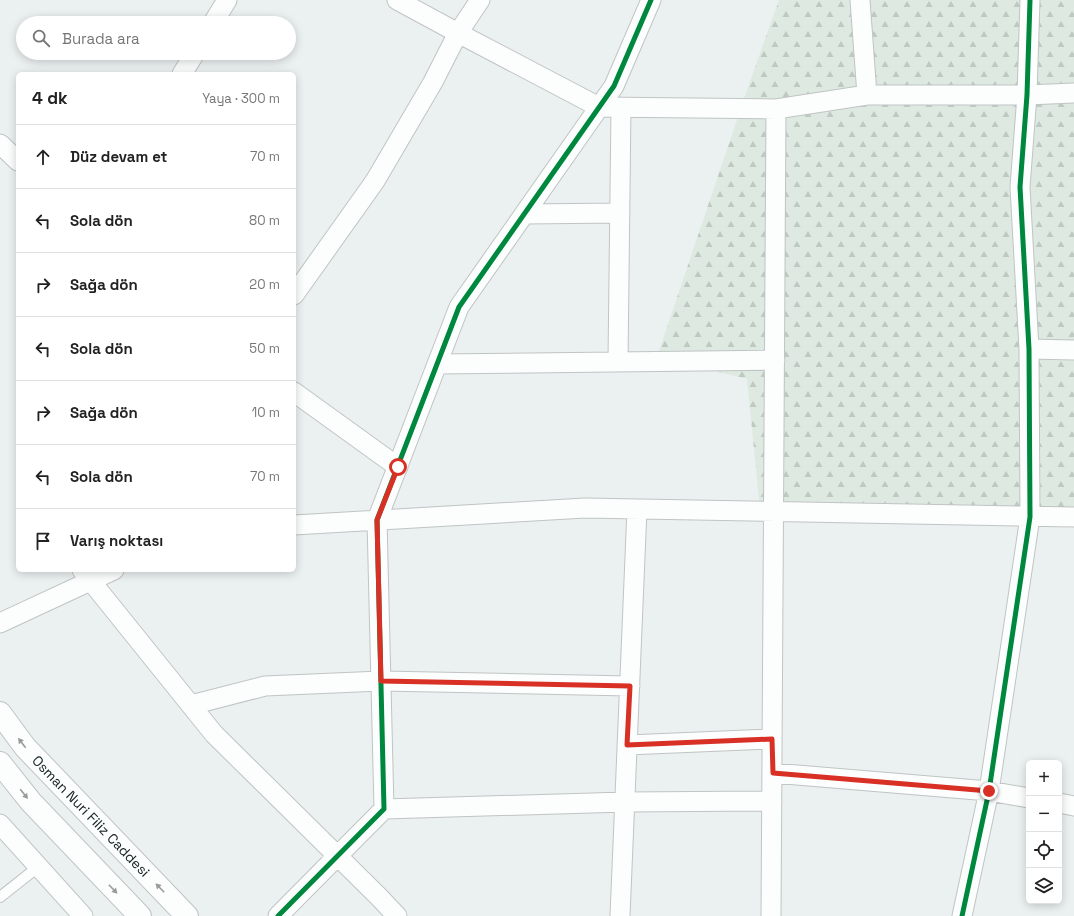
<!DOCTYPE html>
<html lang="tr">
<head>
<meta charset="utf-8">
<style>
  body { margin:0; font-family:"Space Grotesk",sans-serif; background:#f6f6f6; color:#222 }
  .controls { position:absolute; right:12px; bottom:12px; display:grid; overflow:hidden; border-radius:6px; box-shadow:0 2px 10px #0003 }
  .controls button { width:36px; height:36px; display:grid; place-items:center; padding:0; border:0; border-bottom:1px solid #e0e0e0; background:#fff; color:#222; font:20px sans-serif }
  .stop { position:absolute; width:12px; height:12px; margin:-9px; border:3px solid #d93025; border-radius:50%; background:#fff }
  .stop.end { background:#d93025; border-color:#fff; box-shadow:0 1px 4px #0008 }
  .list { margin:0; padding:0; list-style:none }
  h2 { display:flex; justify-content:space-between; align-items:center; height:52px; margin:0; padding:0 16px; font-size:17px }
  h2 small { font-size:13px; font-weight:400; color:#767676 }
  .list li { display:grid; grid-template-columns:26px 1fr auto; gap:12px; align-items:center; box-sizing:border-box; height:64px; padding:0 16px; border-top:1px solid #e0e0e0 }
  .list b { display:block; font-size:15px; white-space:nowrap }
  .list em { font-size:13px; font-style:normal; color:#767676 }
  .icon { flex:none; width:22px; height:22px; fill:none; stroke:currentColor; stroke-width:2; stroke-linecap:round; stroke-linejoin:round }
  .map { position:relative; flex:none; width:1074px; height:916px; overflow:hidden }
  .search { position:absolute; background:#fff; box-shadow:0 2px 10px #0003; left:16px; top:16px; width:280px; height:44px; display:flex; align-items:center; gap:10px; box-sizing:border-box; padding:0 14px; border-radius:22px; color:#767676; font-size:15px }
  .panel { position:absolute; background:#fff; box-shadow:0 2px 10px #0003; left:16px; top:72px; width:280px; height:500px; border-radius:6px }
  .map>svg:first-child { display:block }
  .forest { fill:url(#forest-firs) }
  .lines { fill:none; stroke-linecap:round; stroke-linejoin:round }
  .service-casing { stroke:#c0c4c4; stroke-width:12 }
  .minor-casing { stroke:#c0c4c4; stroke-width:21 }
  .tertiary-casing { stroke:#c0c4c4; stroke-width:24 }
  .service { stroke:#fcfdfd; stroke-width:10 }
  .minor { stroke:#fcfdfd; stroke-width:19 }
  .tertiary { stroke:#fcfdfd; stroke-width:22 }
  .cycleway-casing { stroke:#f9ffff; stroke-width:8 }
  .cycleway { stroke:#00873e; stroke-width:5 }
  .oneway { fill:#999b9b }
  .route { stroke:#d93025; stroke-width:5 }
  .labels { text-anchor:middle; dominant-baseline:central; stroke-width:3; stroke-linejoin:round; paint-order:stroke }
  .street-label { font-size:14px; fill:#212424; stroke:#f9ffff }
</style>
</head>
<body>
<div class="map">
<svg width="1074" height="916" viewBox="0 0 1074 916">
  <defs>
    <pattern id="forest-firs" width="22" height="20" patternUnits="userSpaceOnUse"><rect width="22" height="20" fill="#deeae1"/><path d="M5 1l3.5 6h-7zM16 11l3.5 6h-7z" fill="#bec9c1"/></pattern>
  </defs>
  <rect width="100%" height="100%" fill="#ebf0f0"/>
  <!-- forest -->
  <path class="forest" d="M 779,0 L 1074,0 L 1074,517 L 761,519 L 747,379 L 657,357 L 747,90 Z"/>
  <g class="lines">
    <!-- service casing -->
    <g class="service-casing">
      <path id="service" d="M 0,897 L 38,867"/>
    </g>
    <!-- minor casing -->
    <g class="minor-casing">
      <path id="minor" d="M 397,0 L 458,33 L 599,107 L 776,109 L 867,95 L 1027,95 L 1074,93
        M 860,0 L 867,95
        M 213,23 L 227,0
        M 182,74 L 195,53
        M 0,144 L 18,161
        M 524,214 L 620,213
        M 294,295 L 375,181 L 433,82 L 458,33 L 480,0
        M 1029,349 L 1074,350
        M 618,361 L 621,107
        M 437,364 L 775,360
        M 294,392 L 398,467
        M 294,525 L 585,508 L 1074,517
        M 82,570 L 214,734 L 378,896 L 397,916
        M 0,623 L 114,570
        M 191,705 L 265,686 L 381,681 L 630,686
        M 627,745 L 772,739
        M 773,773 L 989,791 L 1029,798
        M 1059,803 L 1074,806
        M 384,809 L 625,802 L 772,801
        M 0,824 L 83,916
        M 278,916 L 384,809 L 377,520 L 459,307 L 614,86 L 651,0
        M 620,916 L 637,509
        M 771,916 L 776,109
        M 962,916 L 989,791 L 1030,517 L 1029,349 L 1020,187 L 1027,95 L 1030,0"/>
    </g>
    <!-- tertiary casing -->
    <g class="tertiary-casing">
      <path id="tertiary" d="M 0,713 L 25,747 L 187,916
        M 0,763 L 31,802 L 140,916"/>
    </g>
    <!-- service -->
    <use href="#service" class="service"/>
    <!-- minor -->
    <use href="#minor" class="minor"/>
    <!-- tertiary -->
    <use href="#tertiary" class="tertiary"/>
    <!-- cycleway casing -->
    <g class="cycleway-casing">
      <path id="cycleway" d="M 278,916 L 384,809 L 377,520 L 459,307 L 614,86 L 651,0
        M 962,916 L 989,791 L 1030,517 L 1029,349 L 1020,187 L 1027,95 L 1030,0"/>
    </g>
    <!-- cycleway -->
    <use href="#cycleway" class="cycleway"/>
  </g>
  <!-- one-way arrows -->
  <defs><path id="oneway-solid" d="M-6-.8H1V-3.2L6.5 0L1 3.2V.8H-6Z"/></defs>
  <g class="oneway">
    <use href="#oneway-solid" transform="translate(22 743) rotate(-127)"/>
    <use href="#oneway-solid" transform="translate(24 794) rotate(51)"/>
    <use href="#oneway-solid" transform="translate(160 888) rotate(-134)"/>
    <use href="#oneway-solid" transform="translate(113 889) rotate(46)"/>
  </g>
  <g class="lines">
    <!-- route -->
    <path class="route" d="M 398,467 L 377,520 L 381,681 L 630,686 L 627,745 L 772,739 L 773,773 L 989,791"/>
  </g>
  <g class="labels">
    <!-- street labels -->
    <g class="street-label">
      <text transform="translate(91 816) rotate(46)">Osman Nuri Filiz Caddesi</text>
    </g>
  </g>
</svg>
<div class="controls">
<button>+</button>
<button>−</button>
<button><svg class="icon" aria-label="locate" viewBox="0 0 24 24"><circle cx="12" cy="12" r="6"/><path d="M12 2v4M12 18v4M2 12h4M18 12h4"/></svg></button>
<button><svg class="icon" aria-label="layers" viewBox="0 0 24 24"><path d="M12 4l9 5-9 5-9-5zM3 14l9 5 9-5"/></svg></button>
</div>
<div class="stop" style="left:398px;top:467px"></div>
<div class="stop end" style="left:989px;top:791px"></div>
<div class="search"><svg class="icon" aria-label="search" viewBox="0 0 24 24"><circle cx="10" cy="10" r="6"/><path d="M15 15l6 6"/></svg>Burada ara</div>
<section class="panel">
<h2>4 dk<small>Yaya · 300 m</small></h2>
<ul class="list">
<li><svg class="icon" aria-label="ahead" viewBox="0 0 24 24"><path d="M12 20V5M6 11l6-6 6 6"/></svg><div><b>Düz devam et</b></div><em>70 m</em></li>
<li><svg class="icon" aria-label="left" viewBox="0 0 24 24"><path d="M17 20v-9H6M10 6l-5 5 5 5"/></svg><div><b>Sola dön</b></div><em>80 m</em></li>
<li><svg class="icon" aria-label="right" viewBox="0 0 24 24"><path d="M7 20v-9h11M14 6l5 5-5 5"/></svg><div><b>Sağa dön</b></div><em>20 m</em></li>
<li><svg class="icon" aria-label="left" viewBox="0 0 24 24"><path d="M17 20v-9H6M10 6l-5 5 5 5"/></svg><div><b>Sola dön</b></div><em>50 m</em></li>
<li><svg class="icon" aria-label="right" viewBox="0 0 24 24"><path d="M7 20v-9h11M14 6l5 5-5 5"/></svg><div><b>Sağa dön</b></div><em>10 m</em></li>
<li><svg class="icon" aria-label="left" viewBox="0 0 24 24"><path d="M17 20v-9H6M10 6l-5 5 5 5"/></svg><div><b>Sola dön</b></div><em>70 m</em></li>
<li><svg class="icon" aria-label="arrive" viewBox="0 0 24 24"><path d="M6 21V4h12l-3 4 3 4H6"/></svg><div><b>Varış noktası</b></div></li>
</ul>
</section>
</div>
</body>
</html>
